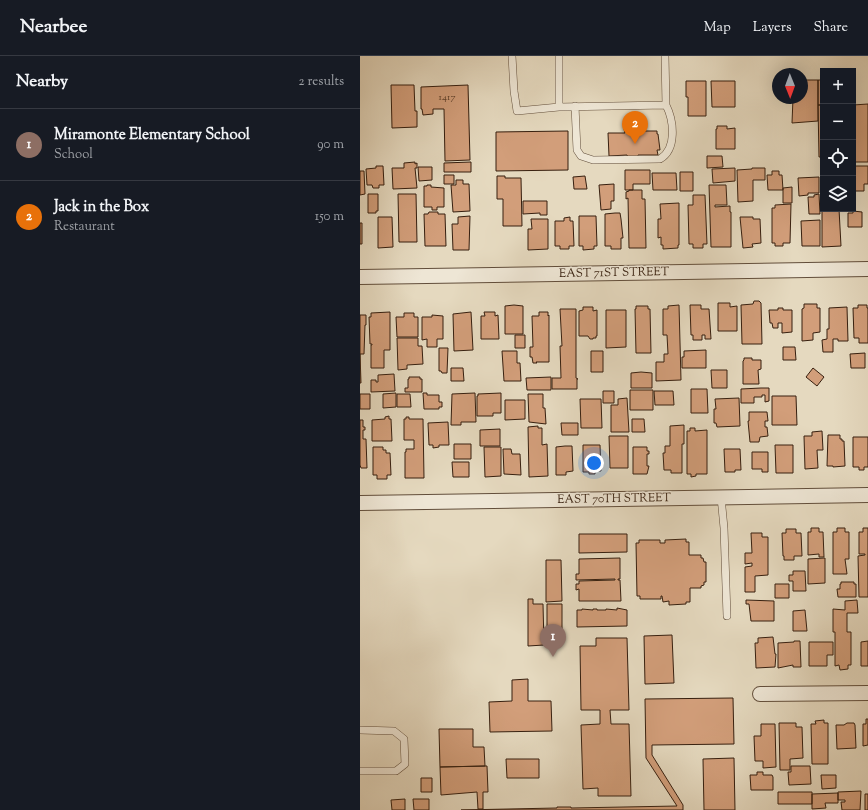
<!DOCTYPE html>
<html lang="en">
<head>
<meta charset="utf-8">
<style>
  body { margin:0; font-family:"Sorts Mill Goudy",serif; background:#242831; color:#f1f3f6 }
  .controls { position:absolute; right:12px; top:12px; display:grid; overflow:hidden; border-radius:0px; box-shadow:0 4px 16px #0002 }
  .controls button { width:36px; height:36px; display:grid; place-items:center; padding:0; border:0; border-bottom:1px solid #363941; background:#171b24; color:#f1f3f6; font:20px sans-serif }
  .compass { position:absolute; left:412px; top:12px; width:36px; height:36px; border-radius:50%; background:#171b24; box-shadow:0 4px 16px #0002; rotate:179deg }
  .you { position:absolute; left:234px; top:407px; width:14px; height:14px; margin:-10px; border:3px solid #fff; border-radius:50%; background:#1a73e8; box-shadow:0 0 0 6px #1a73e833 }
  .badge { display:grid; place-items:center; width:26px; height:26px; border-radius:50%; background:#7c3aed; color:#fff; font-size:13px; font-weight:700 }
  .pin { position:absolute; translate:-50% -33px; filter:drop-shadow(0 1px 2px #0008) }
  .pin::after { content:''; position:absolute; top:21px; width:14px; height:12px; background:inherit; clip-path:polygon(0 0,100% 0,50% 100%) }
  .list { margin:0; padding:0; list-style:none }
  h2 { display:flex; justify-content:space-between; align-items:center; height:52px; margin:0; padding:0 16px; font-size:17px }
  h2 small { font-size:13px; font-weight:400; color:#9ea1a6 }
  .list li { display:grid; grid-template-columns:26px 1fr auto; gap:12px; align-items:center; box-sizing:border-box; height:72px; padding:0 16px; border-top:1px solid #363941 }
  .list b { display:block; font-size:15px; white-space:nowrap }
  .list p { margin:0; font-size:13px; white-space:nowrap; color:#9ea1a6 }
  .list em { font-size:13px; font-style:normal; color:#9ea1a6 }
  .icon { flex:none; width:22px; height:22px; fill:none; stroke:currentColor; stroke-width:2; stroke-linecap:round; stroke-linejoin:round }
  .map { position:relative; flex:none; width:508px; height:754px; overflow:hidden }
  header { display:flex; align-items:center; gap:24px; box-sizing:border-box; height:56px; padding:0 20px; background:#171b24; border-bottom:1px solid #363941 }
  header strong { font-size:19px }
  nav { display:flex; gap:22px; margin-inline-start:auto; font-size:14px }
  main { display:flex }
  aside { flex:1; background:#171b24 }
  .map>svg:first-child { display:block }
  .building { fill:#d29e7a; stroke:#361f0f }
  .lines { fill:none; stroke-linecap:round; stroke-linejoin:round }
  .lane-casing { stroke:#624e3b; stroke-width:8 }
  .street-casing { stroke:#624e3b; stroke-width:16 }
  .lane { stroke:#eee6d5; stroke-width:7 }
  .street { stroke:#eee6d5; stroke-width:14 }
  .labels { text-anchor:middle; dominant-baseline:central; stroke-width:3; stroke-linejoin:round; paint-order:stroke }
  .number-label { font-size:10px; fill:#5d3f2a }
  .street-label { font-size:12px; fill:#361f0f; stroke:#eee6d5 }
</style>
</head>
<body>
<header>
<strong>Nearbee</strong>
<nav><a>Map</a><a>Layers</a><a>Share</a></nav>
</header>
<main>
<aside>
<h2>Nearby<small>2 results</small></h2>
<ul class="list">
<li><span class="badge" style="background:#8d6e63">1</span><div><b>Miramonte Elementary School</b><p>School</p></div><em>90 m</em></li>
<li><span class="badge" style="background:#e8710a">2</span><div><b>Jack in the Box</b><p>Restaurant</p></div><em>150 m</em></li>
</ul>
</aside>
<div class="map">
<svg width="508" height="754" viewBox="0 0 508 754">
  <rect width="100%" height="100%" fill="#e5d9bf"/>
  <filter id="stains"><feTurbulence type="fractalNoise" baseFrequency=".005" numOctaves="4"/><feColorMatrix values="0 0 0 0 .2 0 0 0 0 .09 0 0 0 0 .02 0 0 0 .5 -.17"/></filter>
  <radialGradient id="worn" r=".72"><stop offset=".6" stop-color="#630" stop-opacity="0"/><stop offset="1" stop-color="#630" stop-opacity=".3"/></radialGradient>
  <!-- building -->
  <path class="building" d="M 442,24 L 458,24 L 458,65 L 432,67 L 433,42 L 442,42 Z
    M 458,24 L 463,24 L 463,49 L 458,49 Z
    M 326,25 L 346,25 L 346,60 L 328,60 L 328,41 L 326,41 Z
    M 351,25 L 375,25 L 375,51 L 352,51 Z
    M 31,29 L 54,29 L 55,55 L 57,55 L 57,71 L 32,72 Z
    M 108,29 L 110,104 L 85,105 L 84,53 L 73,53 L 73,58 L 63,59 L 62,53 L 61,53 L 61,31 Z
    M 508,48 L 508,106 L 493,106 L 493,49 Z
    M 458,49 L 463,49 L 463,101 L 459,101 Z
    M 357,70 L 367,70 L 367,73 L 375,72 L 375,93 L 356,93 L 356,73 L 357,73 Z
    M 284,71 L 284,75 L 297,75 L 297,78 L 298,78 L 300,94 L 297,94 L 298,99 L 278,99 L 278,102 L 268,102 L 267,99 L 249,100 L 248,77 L 265,77 L 264,73 Z
    M 208,75 L 208,114 L 136,115 L 136,76 Z
    M 347,100 L 362,100 L 363,111 L 347,112 Z
    M 55,106 L 55,108 L 57,107 L 57,112 L 55,112 L 57,132 L 33,133 L 32,112 L 44,112 L 44,107 Z
    M 111,106 L 111,116 L 84,116 L 84,107 Z
    M 16,110 L 23,110 L 24,129 L 19,129 L 19,132 L 13,132 L 12,129 L 7,129 L 6,113 L 16,112 Z
    M 493,110 L 508,110 L 508,128 L 504,128 L 504,135 L 493,135 Z
    M 58,111 L 72,111 L 72,124 L 59,125 Z
    M 375,112 L 375,125 L 353,127 L 352,113 Z
    M 392,112 L 405,112 L 405,124 L 393,124 L 393,145 L 378,146 L 377,114 L 392,113 Z
    M 265,114 L 290,114 L 290,128 L 273,128 L 273,134 L 265,134 Z
    M 0,115 L 4,115 L 5,138 L 0,139 Z
    M 412,115 L 419,115 L 419,119 L 422,119 L 423,134 L 408,134 L 407,119 L 412,119 Z
    M 320,116 L 333,116 L 333,135 L 320,135 Z
    M 292,117 L 316,117 L 317,134 L 293,134 Z
    M 84,119 L 94,119 L 94,128 L 84,128 Z
    M 137,120 L 145,120 L 145,122 L 161,122 L 162,170 L 143,170 L 143,143 L 137,143 Z
    M 225,120 L 227,133 L 214,133 L 213,121 Z
    M 459,121 L 459,137 L 448,137 L 448,139 L 439,140 L 438,122 Z
    M 96,124 L 103,124 L 103,128 L 109,128 L 110,155 L 93,156 L 91,129 L 96,129 Z
    M 254,128 L 254,145 L 251,145 L 251,153 L 241,154 L 239,129 Z
    M 67,129 L 71,129 L 71,131 L 84,132 L 84,151 L 77,151 L 77,154 L 72,154 L 72,151 L 64,151 L 64,130 L 67,130 Z
    M 349,129 L 366,129 L 367,149 L 355,149 L 355,151 L 370,150 L 370,156 L 371,156 L 371,191 L 351,191 Z
    M 432,131 L 432,147 L 423,147 L 423,132 Z
    M 269,134 L 282,134 L 282,143 L 285,143 L 286,192 L 269,192 L 268,142 L 266,143 L 266,136 L 269,135 Z
    M 8,138 L 18,138 L 18,155 L 16,155 L 16,157 L 8,157 Z
    M 38,138 L 56,138 L 57,186 L 39,186 Z
    M 459,138 L 460,158 L 449,158 L 448,141 L 454,141 L 454,139 Z
    M 333,139 L 345,139 L 347,188 L 343,188 L 343,192 L 333,192 L 333,188 L 329,188 L 328,149 L 333,149 Z
    M 163,145 L 187,145 L 187,159 L 180,159 L 180,157 L 163,158 Z
    M 319,147 L 319,189 L 318,189 L 318,192 L 303,193 L 303,189 L 301,189 L 301,181 L 298,182 L 298,163 L 301,163 L 300,148 Z
    M 431,148 L 430,187 L 423,187 L 423,190 L 415,190 L 415,187 L 412,187 L 412,152 L 415,152 L 415,149 Z
    M 462,150 L 463,153 L 479,153 L 481,190 L 462,191 Z
    M 493,155 L 502,156 L 502,171 L 488,171 L 488,157 L 493,157 Z
    M 69,156 L 78,156 L 78,158 L 85,158 L 86,190 L 65,190 L 64,158 L 68,158 Z
    M 255,157 L 260,157 L 261,163 L 263,182 L 261,182 L 261,193 L 251,193 L 251,190 L 245,190 L 245,158 Z
    M 110,160 L 109,194 L 93,194 L 92,168 L 98,168 L 98,161 Z
    M 219,160 L 236,160 L 237,190 L 234,190 L 234,193 L 223,194 L 223,190 L 219,190 Z
    M 18,161 L 32,161 L 33,191 L 18,192 Z
    M 210,161 L 210,165 L 213,165 L 214,190 L 209,190 L 209,193 L 200,193 L 200,190 L 195,190 L 195,165 L 204,165 L 204,162 Z
    M 380,161 L 393,161 L 393,163 L 400,163 L 401,187 L 392,188 L 393,191 L 383,192 Z
    M 171,163 L 188,163 L 188,193 L 168,194 L 168,173 L 172,173 Z
    M 460,164 L 460,190 L 442,190 L 441,165 Z
    M 0,167 L 2,167 L 2,188 L 0,188 Z
    M 394,245 L 399,245 L 401,247 L 402,288 L 382,288 L 381,249 L 393,248 Z
    M 358,247 L 370,247 L 370,251 L 377,250 L 377,275 L 358,275 Z
    M 444,248 L 457,248 L 457,252 L 460,252 L 460,276 L 453,277 L 453,284 L 442,285 L 442,253 L 444,252 Z
    M 154,249 L 163,250 L 163,278 L 145,278 L 145,250 Z
    M 319,249 L 321,324 L 296,325 L 296,306 L 304,306 L 304,298 L 308,298 L 307,279 L 303,279 L 303,253 L 308,253 L 308,250 Z
    M 330,249 L 341,249 L 341,253 L 349,253 L 351,283 L 345,283 L 345,279 L 342,279 L 342,284 L 333,284 L 333,279 L 331,279 Z
    M 498,249 L 507,249 L 507,252 L 508,252 L 508,287 L 499,287 L 499,282 L 494,282 L 493,252 L 498,252 Z
    M 276,250 L 288,250 L 288,253 L 290,253 L 291,297 L 276,297 L 275,253 L 276,253 Z
    M 223,251 L 233,251 L 233,255 L 237,254 L 237,280 L 236,280 L 236,282 L 233,282 L 233,283 L 230,283 L 228,280 L 219,280 L 219,255 L 223,254 Z
    M 487,251 L 488,285 L 478,285 L 478,283 L 473,283 L 473,296 L 463,296 L 462,284 L 467,283 L 467,273 L 469,273 L 469,252 Z
    M 418,252 L 423,252 L 423,254 L 432,254 L 432,276 L 422,277 L 422,267 L 418,267 L 418,272 L 413,272 L 412,267 L 410,267 L 409,254 L 418,254 Z
    M 200,253 L 216,253 L 216,322 L 218,323 L 217,323 L 217,333 L 192,333 L 192,322 L 201,322 L 200,290 L 202,290 Z
    M 246,254 L 266,254 L 266,291 L 246,292 Z
    M 30,256 L 30,294 L 24,294 L 24,312 L 11,312 L 11,289 L 12,289 L 12,288 L 10,288 L 9,261 L 11,261 L 11,257 Z
    M 111,256 L 113,294 L 94,295 L 93,258 Z
    M 124,256 L 135,256 L 135,260 L 138,259 L 139,283 L 121,283 L 121,260 L 125,260 Z
    M 179,256 L 188,256 L 188,260 L 189,259 L 189,306 L 176,306 L 177,307 L 173,307 L 172,301 L 170,301 L 170,291 L 173,291 L 172,260 L 179,260 Z
    M 44,257 L 54,257 L 54,261 L 58,261 L 58,281 L 37,281 L 36,261 L 44,261 Z
    M 0,259 L 6,259 L 6,269 L 5,269 L 4,298 L 0,298 L 1,327 L 0,327 Z
    M 72,259 L 83,260 L 83,283 L 77,283 L 77,291 L 67,291 L 67,283 L 62,284 L 62,261 L 72,261 Z
    M 155,279 L 165,279 L 165,292 L 155,292 Z
    M 37,282 L 58,282 L 58,290 L 62,290 L 63,308 L 47,309 L 47,313 L 38,314 Z
    M 423,291 L 435,291 L 436,304 L 423,304 Z
    M 79,292 L 88,292 L 87,317 L 82,317 L 81,315 L 79,315 Z
    M 346,294 L 346,312 L 322,312 L 322,301 L 324,301 L 324,295 Z
    M 142,295 L 157,295 L 157,307 L 160,307 L 161,325 L 144,325 Z
    M 231,295 L 243,295 L 243,316 L 231,316 Z
    M 505,297 L 505,312 L 491,312 L 490,298 Z
    M 384,302 L 392,302 L 392,304 L 401,304 L 401,313 L 398,314 L 399,328 L 383,328 L 383,305 L 384,304 Z
    M 91,312 L 103,312 L 104,325 L 91,325 Z
    M 453,312 L 464,321 L 457,330 L 446,321 Z
    M 351,314 L 367,314 L 367,332 L 352,332 Z
    M 281,316 L 292,317 L 292,332 L 271,332 L 271,317 Z
    M 34,318 L 35,335 L 11,336 L 11,324 L 16,324 L 16,326 L 18,326 L 18,319 Z
    M 49,321 L 60,321 L 60,323 L 62,323 L 62,336 L 45,336 L 45,332 L 48,332 L 48,323 L 49,323 Z
    M 191,321 L 191,334 L 167,334 L 166,322 Z
    M 401,332 L 409,332 L 409,345 L 405,346 L 405,339 L 402,339 L 402,341 L 394,341 L 394,347 L 381,347 L 381,333 Z
    M 331,333 L 347,333 L 348,357 L 331,357 Z
    M 270,334 L 293,334 L 293,354 L 270,354 Z
    M 243,335 L 254,335 L 254,347 L 243,347 Z
    M 294,335 L 313,335 L 314,349 L 295,349 Z
    M 36,337 L 36,351 L 23,352 L 23,338 Z
    M 63,337 L 67,337 L 67,339 L 79,339 L 79,346 L 82,346 L 82,351 L 79,351 L 79,353 L 64,353 Z
    M 115,337 L 116,366 L 101,366 L 101,369 L 91,369 L 92,338 Z
    M 141,337 L 141,357 L 133,357 L 133,360 L 117,360 L 117,340 L 118,340 L 118,338 Z
    M 0,338 L 10,338 L 10,353 L 0,353 Z
    M 37,338 L 50,338 L 51,351 L 37,351 Z
    M 168,338 L 183,338 L 183,352 L 185,352 L 186,368 L 169,366 Z
    M 412,340 L 436,340 L 437,369 L 412,369 Z
    M 267,342 L 269,376 L 251,376 L 251,349 L 258,349 L 258,343 Z
    M 379,342 L 380,370 L 357,371 L 356,367 L 354,367 L 354,353 L 356,353 L 355,343 Z
    M 220,343 L 241,343 L 242,372 L 221,372 Z
    M 145,344 L 165,344 L 165,363 L 145,364 Z
    M 389,356 L 407,356 L 408,365 L 405,365 L 405,371 L 407,371 L 408,380 L 400,381 L 399,386 L 390,386 L 388,365 L 389,365 Z
    M 29,360 L 29,363 L 31,363 L 32,385 L 12,385 L 12,364 L 25,363 L 25,361 Z
    M 46,361 L 49,361 L 49,363 L 63,363 L 64,422 L 45,422 L 45,396 L 46,396 L 46,393 L 54,393 L 54,384 L 44,384 L 44,363 L 46,363 Z
    M 272,363 L 284,363 L 285,376 L 272,376 Z
    M 0,364 L 3,364 L 3,371 L 5,371 L 5,374 L 3,374 L 3,383 L 6,383 L 7,412 L 1,412 L 0,409 Z
    M 88,366 L 89,389 L 79,389 L 79,391 L 73,392 L 73,389 L 69,389 L 68,367 Z
    M 201,367 L 218,367 L 218,379 L 202,379 Z
    M 324,369 L 324,388 L 322,388 L 322,417 L 311,417 L 311,414 L 304,414 L 303,397 L 305,397 L 305,390 L 310,390 L 310,370 Z
    M 178,370 L 178,372 L 182,372 L 182,389 L 187,388 L 188,420 L 169,421 L 168,371 Z
    M 330,372 L 335,372 L 335,375 L 347,374 L 347,418 L 336,418 L 336,420 L 331,421 L 331,418 L 327,418 L 327,375 L 330,375 Z
    M 140,373 L 140,390 L 120,390 L 120,374 Z
    M 462,375 L 463,394 L 457,394 L 458,412 L 445,413 L 444,380 L 452,380 L 452,376 Z
    M 468,379 L 480,379 L 480,383 L 482,383 L 482,385 L 484,385 L 485,410 L 473,411 L 473,410 L 467,410 Z
    M 249,380 L 268,380 L 268,412 L 250,412 Z
    M 493,381 L 508,381 L 508,411 L 504,411 L 504,414 L 499,414 L 499,411 L 493,411 Z
    M 94,388 L 111,388 L 111,403 L 94,403 Z
    M 223,389 L 240,389 L 241,415 L 235,415 L 235,418 L 229,418 L 229,416 L 223,416 Z
    M 415,389 L 433,389 L 433,417 L 416,417 Z
    M 205,390 L 212,390 L 213,415 L 206,416 L 206,419 L 196,419 L 196,391 Z
    M 13,391 L 23,391 L 23,394 L 26,394 L 26,397 L 30,397 L 31,419 L 27,419 L 27,423 L 17,423 L 17,419 L 13,419 Z
    M 124,391 L 141,391 L 141,420 L 125,421 Z
    M 273,391 L 287,391 L 287,395 L 289,395 L 289,398 L 287,398 L 287,410 L 289,410 L 287,418 L 273,418 Z
    M 143,393 L 151,393 L 152,398 L 160,398 L 161,419 L 144,418 Z
    M 364,393 L 380,393 L 381,414 L 375,414 L 375,416 L 365,416 Z
    M 392,396 L 408,396 L 408,416 L 402,416 L 402,413 L 392,413 Z
    M 92,406 L 109,406 L 109,421 L 93,421 Z
    M 451,472 L 459,472 L 459,476 L 463,476 L 464,501 L 459,501 L 459,498 L 448,499 L 448,476 L 451,476 Z
    M 477,472 L 485,472 L 485,476 L 489,476 L 489,503 L 485,503 L 487,518 L 473,518 L 473,476 L 477,476 Z
    M 503,472 L 508,472 L 508,541 L 499,541 L 498,500 L 505,499 L 505,498 L 499,498 L 499,476 L 503,476 Z
    M 426,473 L 436,473 L 436,477 L 441,477 L 442,500 L 434,500 L 434,504 L 424,504 L 424,500 L 423,500 L 422,477 L 426,477 Z
    M 391,477 L 402,477 L 402,481 L 408,481 L 408,519 L 395,520 L 395,536 L 385,536 L 385,511 L 392,510 L 392,507 L 385,508 L 385,497 L 392,497 Z
    M 219,478 L 267,478 L 267,496 L 219,497 Z
    M 326,483 L 326,486 L 329,486 L 329,499 L 341,499 L 341,502 L 343,502 L 344,506 L 346,506 L 346,526 L 344,526 L 344,529 L 341,530 L 341,532 L 330,532 L 330,546 L 326,546 L 326,548 L 309,549 L 309,545 L 303,546 L 302,540 L 301,540 L 301,543 L 280,543 L 280,540 L 277,540 L 276,487 L 279,487 L 279,484 L 300,484 L 300,487 L 305,487 L 305,484 Z
    M 260,502 L 260,523 L 258,523 L 258,524 L 260,524 L 261,545 L 219,545 L 219,533 L 216,534 L 216,528 L 219,528 L 219,525 L 255,524 L 255,523 L 216,524 L 216,518 L 219,518 L 219,503 Z
    M 465,502 L 465,527 L 448,528 L 448,503 Z
    M 186,504 L 201,504 L 202,545 L 186,546 Z
    M 433,515 L 445,515 L 446,535 L 433,535 L 433,525 L 429,525 L 429,519 L 433,519 Z
    M 481,526 L 494,526 L 494,528 L 496,528 L 496,541 L 478,541 L 477,533 L 480,533 L 480,528 L 481,528 Z
    M 415,528 L 429,528 L 429,542 L 415,542 Z
    M 168,543 L 173,543 L 173,548 L 183,548 L 184,589 L 168,590 Z
    M 386,544 L 414,545 L 414,565 L 391,565 L 389,548 L 386,548 Z
    M 497,544 L 498,557 L 487,557 L 487,576 L 491,576 L 491,609 L 488,609 L 488,613 L 480,614 L 479,609 L 475,610 L 475,576 L 473,576 L 473,553 L 485,554 L 485,545 Z
    M 187,548 L 202,548 L 202,589 L 187,590 Z
    M 257,552 L 267,554 L 267,570 L 217,571 L 217,554 L 222,554 L 222,553 L 233,554 L 233,553 L 237,553 L 237,554 L 246,554 L 246,553 L 257,554 Z
    M 445,554 L 447,575 L 433,575 L 433,555 Z
    M 312,579 L 314,627 L 285,628 L 284,580 Z
    M 413,581 L 415,598 L 416,598 L 415,611 L 396,612 L 395,587 L 398,587 L 398,582 Z
    M 236,582 L 267,582 L 269,654 L 250,654 L 251,668 L 269,668 L 271,740 L 238,740 L 238,732 L 223,733 L 221,669 L 240,668 L 240,654 L 221,654 L 220,590 L 236,590 Z
    M 434,585 L 440,585 L 441,611 L 433,611 L 433,609 L 418,612 L 418,587 L 434,586 Z
    M 508,585 L 508,610 L 501,610 L 501,586 Z
    M 449,586 L 473,586 L 473,599 L 467,599 L 467,610 L 449,610 Z
    M 168,623 L 168,645 L 191,645 L 192,675 L 130,676 L 129,646 L 152,645 L 152,624 Z
    M 373,642 L 374,688 L 292,689 L 292,699 L 323,749 L 323,754 L 101,754 L 197,752 L 197,751 L 211,751 L 211,752 L 317,750 L 286,702 L 285,643 Z
    M 506,663 L 508,663 L 508,689 L 503,690 L 503,668 L 506,668 Z
    M 464,664 L 464,667 L 468,667 L 468,708 L 452,708 L 451,668 L 456,668 L 455,665 Z
    M 419,667 L 436,667 L 436,671 L 442,671 L 443,702 L 430,703 L 430,714 L 420,714 Z
    M 487,667 L 494,667 L 495,669 L 496,692 L 477,693 L 476,669 L 484,669 Z
    M 401,668 L 415,668 L 416,711 L 403,712 L 403,705 L 395,705 L 394,680 L 401,680 Z
    M 79,673 L 113,673 L 113,691 L 124,691 L 125,710 L 80,711 Z
    M 374,702 L 375,754 L 344,754 L 343,703 Z
    M 146,703 L 179,703 L 179,722 L 147,722 Z
    M 127,710 L 128,736 L 123,736 L 123,753 L 118,753 L 117,736 L 81,739 L 80,711 Z
    M 431,710 L 450,710 L 451,728 L 429,729 L 428,716 L 431,716 Z
    M 397,716 L 403,716 L 403,719 L 412,719 L 413,721 L 413,734 L 391,734 L 390,719 L 397,719 Z
    M 461,719 L 476,719 L 476,732 L 462,733 Z
    M 61,722 L 72,722 L 72,736 L 61,736 Z
    M 501,735 L 500,754 L 482,754 L 481,746 L 485,746 L 485,744 L 478,744 L 478,736 Z
    M 418,736 L 452,736 L 452,748 L 418,748 Z
    M 478,737 L 478,747 L 465,747 L 466,752 L 452,753 L 452,738 Z
    M 505,738 L 508,738 L 508,754 L 505,754 Z
    M 45,743 L 45,754 L 32,754 L 31,744 Z
    M 53,743 L 69,743 L 69,754 L 54,754 Z"/>
  <g class="lines">
    <!-- lane casing -->
    <g class="lane-casing">
      <path id="lane" d="M 152,0 L 154,35 L 157,55 L 199,51 L 306,49 L 305,0
        M 199,0 L 199,51
        M 215,50 L 217,94 L 221,100 L 233,104 L 300,103 C 317,93 314,65 306,49
        M 361,441 L 364,472 L 367,560
        M 0,674 L 34,675 L 44,683 L 45,708 L 36,715 L 0,715"/>
    </g>
    <!-- street casing -->
    <g class="street-casing">
      <path id="street" d="M 0,221 L 508,213
        M 0,447 L 508,439
        M 400,638 L 508,637"/>
    </g>
    <!-- lane -->
    <use href="#lane" class="lane"/>
    <!-- street -->
    <use href="#street" class="street"/>
  </g>
  <g class="labels">
    <!-- number labels -->
    <g class="number-label">
      <text x="87" y="41">1417</text>
    </g>
    <!-- street labels -->
    <g class="street-label">
      <text transform="translate(254 217) rotate(-1)">EAST 71ST STREET</text>
      <text transform="translate(254 443) rotate(-1)">EAST 70TH STREET</text>
    </g>
  </g>
  <rect width="100%" height="100%" filter="url(#stains)"/>
  <rect width="100%" height="100%" fill="url(#worn)"/>
</svg>
<div class="controls">
<button>+</button>
<button>−</button>
<button><svg class="icon" aria-label="locate" viewBox="0 0 24 24"><circle cx="12" cy="12" r="6"/><path d="M12 2v4M12 18v4M2 12h4M18 12h4"/></svg></button>
<button><svg class="icon" aria-label="layers" viewBox="0 0 24 24"><path d="M12 4l9 5-9 5-9-5zM3 14l9 5 9-5"/></svg></button>
</div>
<svg class="compass" viewBox="-18 -18 36 36"><path d="M0-13l5 13h-10z" fill="#e53935"/><path d="M0 13l5-13h-10z" fill="#9ea1a6"/></svg>
<div class="you"></div>
<div class="pin badge" style="left:193px;top:601px;background:#8d6e63">1</div>
<div class="pin badge" style="left:275px;top:88px;background:#e8710a">2</div>
</div>
</main>
</body>
</html>
